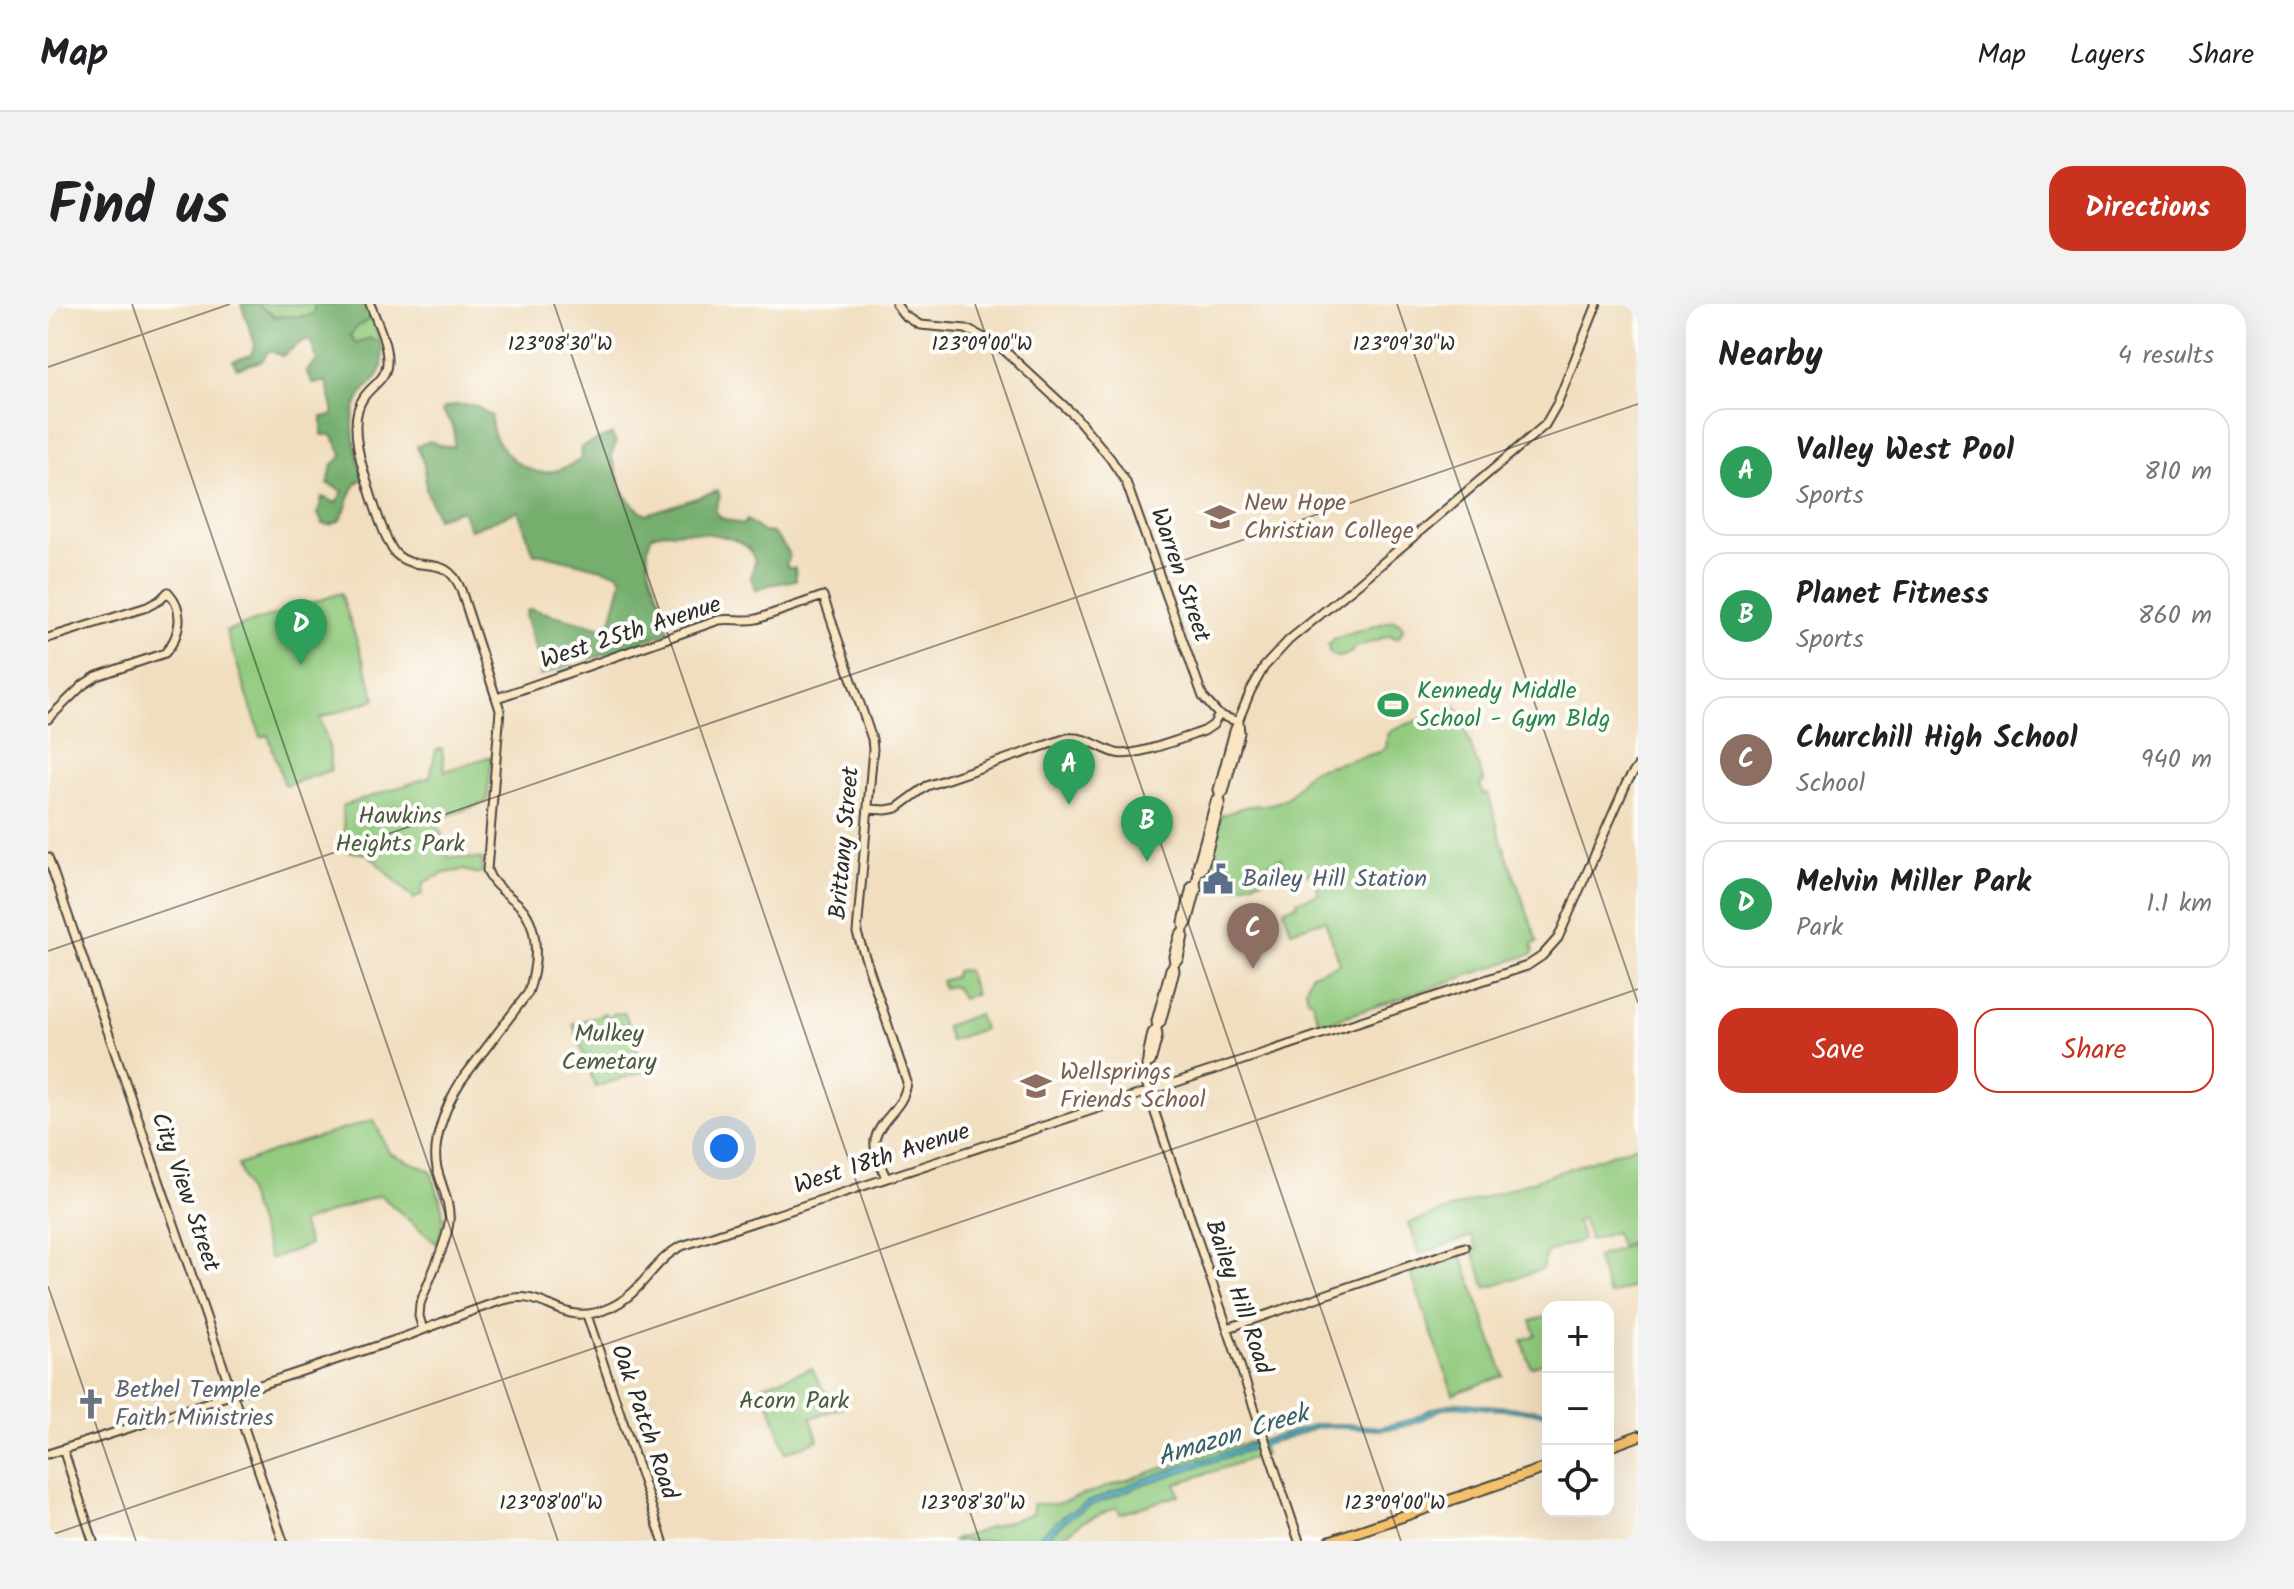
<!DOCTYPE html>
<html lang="en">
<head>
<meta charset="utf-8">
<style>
  body { margin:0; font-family:Kalam,sans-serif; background:#f2f2f2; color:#202124 }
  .controls { position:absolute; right:24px; bottom:24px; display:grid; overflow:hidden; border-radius:16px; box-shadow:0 8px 32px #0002 }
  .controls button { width:72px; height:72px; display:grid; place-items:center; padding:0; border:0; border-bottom:2px solid #e0e0e0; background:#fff; color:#202124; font:40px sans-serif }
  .you { position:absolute; left:676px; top:844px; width:28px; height:28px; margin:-20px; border:6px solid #fff; border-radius:50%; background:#1a73e8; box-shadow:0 0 0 12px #1a73e833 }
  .badge { display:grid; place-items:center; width:52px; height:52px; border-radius:50%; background:#c8321e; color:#fff; font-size:26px; font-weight:700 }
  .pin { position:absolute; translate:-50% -66px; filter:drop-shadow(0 2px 4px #0008) }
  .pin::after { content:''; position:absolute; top:42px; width:28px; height:24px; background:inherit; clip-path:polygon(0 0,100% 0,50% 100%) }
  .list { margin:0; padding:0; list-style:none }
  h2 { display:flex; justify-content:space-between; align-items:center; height:104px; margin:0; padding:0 32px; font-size:34px }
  h2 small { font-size:26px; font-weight:400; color:#757577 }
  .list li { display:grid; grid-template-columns:52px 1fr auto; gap:24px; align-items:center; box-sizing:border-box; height:128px; margin:0 16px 16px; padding:0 16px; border:2px solid #e0e0e0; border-radius:24px }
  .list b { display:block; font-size:30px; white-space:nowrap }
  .list p { margin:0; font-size:26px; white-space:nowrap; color:#757577 }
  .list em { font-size:26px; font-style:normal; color:#757577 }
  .actions { display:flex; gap:16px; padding:24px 32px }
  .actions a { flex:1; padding:18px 0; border:2px solid #c8321e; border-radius:24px; text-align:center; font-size:28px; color:#c8321e }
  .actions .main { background:#c8321e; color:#fff }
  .icon { flex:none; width:44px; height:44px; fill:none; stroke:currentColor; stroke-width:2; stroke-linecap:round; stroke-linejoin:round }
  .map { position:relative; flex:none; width:1590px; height:1237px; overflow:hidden; border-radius:24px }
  header { display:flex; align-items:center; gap:48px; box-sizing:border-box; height:112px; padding:0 40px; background:#fff; border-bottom:2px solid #e0e0e0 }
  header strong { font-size:38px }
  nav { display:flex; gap:44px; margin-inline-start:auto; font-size:28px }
  .intro { display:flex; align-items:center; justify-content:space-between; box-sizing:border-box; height:192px; padding:0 48px }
  h1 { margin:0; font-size:56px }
  .button { padding:20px 36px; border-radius:24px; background:#c8321e; color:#fff; font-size:28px; font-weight:700 }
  main { display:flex; gap:48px; padding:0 48px }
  aside { flex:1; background:#fff; border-radius:24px; box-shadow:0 8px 32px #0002 }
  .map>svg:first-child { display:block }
  .green { fill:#92ca7e; stroke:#5e7a54; stroke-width:2 }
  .forest { fill:#75ae6d; stroke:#506c4c; stroke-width:2 }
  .water { fill:#44afc2; stroke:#386d76; stroke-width:2 }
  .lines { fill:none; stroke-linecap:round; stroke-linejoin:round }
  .secondary-casing { stroke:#494641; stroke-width:11 }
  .primary-casing { stroke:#494641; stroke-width:13 }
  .secondary { stroke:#fbe6c4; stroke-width:7 }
  .primary { stroke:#f5c16b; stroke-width:9 }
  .ticks { fill:none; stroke:#2b2b2b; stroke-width:2; stroke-opacity:0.45 }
  .labels { text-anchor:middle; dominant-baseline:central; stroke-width:8; stroke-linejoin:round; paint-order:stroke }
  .education-label { font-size:24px; fill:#785e54; stroke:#fdfcf7; text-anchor:start }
  .street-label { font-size:24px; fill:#2b2b2b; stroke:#fdfcf7 }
  .leisure-label { font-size:24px; fill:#27864d; stroke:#fdfcf7; text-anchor:start }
  .park-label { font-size:24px; fill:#4a5b44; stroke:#fdfcf7 }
  .service-label { font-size:24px; fill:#4e5e75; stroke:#fdfcf7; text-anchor:start }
  .worship-label { font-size:24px; fill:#5b616d; stroke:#fdfcf7; text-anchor:start }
  .water-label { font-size:26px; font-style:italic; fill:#356067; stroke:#fdfcf7 }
  .ticks-label { font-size:20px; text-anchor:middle; fill:#2b2b2b; stroke:#fdfcf7; stroke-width:8; stroke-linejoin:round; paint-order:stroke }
</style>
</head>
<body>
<header>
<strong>Map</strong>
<nav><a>Map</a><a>Layers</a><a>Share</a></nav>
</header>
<div class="intro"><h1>Find us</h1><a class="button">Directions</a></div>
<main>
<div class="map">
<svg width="1590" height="1237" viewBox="0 0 1590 1237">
  <rect width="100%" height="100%" fill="#fdfcf7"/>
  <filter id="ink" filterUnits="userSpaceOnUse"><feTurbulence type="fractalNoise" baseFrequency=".0125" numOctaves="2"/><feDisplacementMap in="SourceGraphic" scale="16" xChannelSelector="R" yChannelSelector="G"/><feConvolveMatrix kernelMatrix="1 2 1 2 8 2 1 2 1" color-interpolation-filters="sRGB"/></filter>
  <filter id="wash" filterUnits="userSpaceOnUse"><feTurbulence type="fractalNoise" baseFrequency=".006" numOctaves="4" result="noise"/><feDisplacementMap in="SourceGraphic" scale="32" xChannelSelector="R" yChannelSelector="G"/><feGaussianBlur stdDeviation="1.8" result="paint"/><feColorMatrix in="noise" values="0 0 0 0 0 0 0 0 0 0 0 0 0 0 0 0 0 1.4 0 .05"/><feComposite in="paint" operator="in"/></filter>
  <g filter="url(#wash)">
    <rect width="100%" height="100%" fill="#f1debf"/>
    <!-- green -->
    <path class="green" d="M 211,0 L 268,0 L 266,2 L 266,10 C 253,15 242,10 228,13 L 212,3 Z
      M 324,14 L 332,38 L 321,34 L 308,40 L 302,30 L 310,22 Z
      M 293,289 L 328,395 L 272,414 L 281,443 L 283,466 L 237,482 L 220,431 L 213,433 L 178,327 Z
      M 1345,316 L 1353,320 L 1355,325 L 1351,333 L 1346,334 L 1343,331 L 1306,344 L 1304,348 C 1295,352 1286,357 1281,347 L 1280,341 L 1286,335 Z
      M 1409,403 L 1436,478 L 1432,480 L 1436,491 L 1440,490 L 1454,538 L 1490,638 L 1484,641 L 1486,647 L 1484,650 L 1272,721 L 1263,695 L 1260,696 L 1258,684 L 1263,670 L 1292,660 L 1277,616 L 1243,627 L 1236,605 L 1249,601 L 1249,597 L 1271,590 L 1264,568 L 1240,575 L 1233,554 L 1214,561 L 1218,574 L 1187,584 C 1183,568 1176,558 1160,554 L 1173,511 C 1182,510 1189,504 1197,503 C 1213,500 1226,503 1241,492 C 1250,485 1253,474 1262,467 L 1332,448 L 1338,444 L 1339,432 L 1345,425 Z
      M 394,445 L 397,467 L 444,452 L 439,498 L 389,515 L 400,553 L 434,555 L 434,567 L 431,570 L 415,566 L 397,569 L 377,578 L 374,583 L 375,589 L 366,595 L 320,550 L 298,547 L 294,502 L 382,473 L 388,446 Z
      M 912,666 L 919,667 L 927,690 L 914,695 L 908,684 L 903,682 L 895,684 L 893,677 L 906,673 L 908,667 Z
      M 557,709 L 559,714 L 567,709 L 577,709 L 597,767 L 547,783 L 525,720 Z
      M 930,710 L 935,725 L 902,737 L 897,722 Z
      M 326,816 L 341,849 L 383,867 C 392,896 401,909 389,940 L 332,891 L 253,919 L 261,941 L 222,955 L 190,861 L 240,842 Z
      M 1590,841 L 1590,935 L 1572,942 L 1567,928 L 1542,936 L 1534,915 L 1528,917 L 1535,936 L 1499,948 L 1494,965 L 1438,984 L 1425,947 L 1429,945 L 1424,932 L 1372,950 L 1361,919 Z
      M 1590,938 L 1590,981 L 1561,991 L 1548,953 Z
      M 1414,952 L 1456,1072 L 1405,1090 L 1363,970 Z
      M 1500,1012 L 1500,1057 L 1483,1063 L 1474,1036 L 1488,1031 L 1483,1017 Z
      M 764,1064 L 774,1084 L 795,1103 L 763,1114 L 770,1136 L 738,1149 L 715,1081 Z
      M 1212,1136 L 1217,1150 L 1128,1180 L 1131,1191 L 1072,1210 L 1069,1203 L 1036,1217 L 1009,1237 L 903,1237 L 985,1209 L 984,1200 L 1008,1200 L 1174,1144 Z"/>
    <!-- forest -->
    <path class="forest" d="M 193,0 L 211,0 L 213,3 L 228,13 C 242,10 253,15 266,10 L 266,1 L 268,0 L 319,0 L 324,14 L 310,22 L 302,31 L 308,40 L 321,34 L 332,38 C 343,82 316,72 307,105 C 301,127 310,152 315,174 C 298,186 303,203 290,218 L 282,221 L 275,220 L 270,210 L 274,193 L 288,199 L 295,187 L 280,180 L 284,161 L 295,152 L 284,131 L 274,131 L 274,113 L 284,112 L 286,108 L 278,77 L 265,80 L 258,67 L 269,57 L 264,40 L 260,35 C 250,39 243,46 234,52 L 221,46 L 214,57 L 189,64 L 185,57 L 203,51 L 207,40 Z
      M 408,101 L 426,101 L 444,112 C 440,136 467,163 490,168 C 505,171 521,161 534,155 L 533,143 L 564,130 L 568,139 L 563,151 C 572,176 573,198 599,210 L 670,187 L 672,192 L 667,206 L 673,214 L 695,221 L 699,216 L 715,228 L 725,229 C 733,240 746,247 738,261 L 741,264 L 747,264 L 748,276 L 721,281 L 708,287 L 703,274 L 707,257 C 705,253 704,248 701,245 C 685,228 625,224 604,231 C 591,257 611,288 620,312 L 617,316 L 621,328 L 543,355 L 534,341 L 518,347 L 523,361 L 492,372 L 492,360 L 477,312 L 479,306 L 483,305 L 555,324 L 562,321 L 574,276 L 570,269 L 493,250 L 486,250 L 470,207 L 422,226 L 414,206 L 389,214 L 378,185 L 376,161 L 369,142 L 382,137 L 391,141 L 406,143 C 408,123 405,122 394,107 L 397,104 Z"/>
    <!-- water -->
    <path class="water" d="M 1408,1098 L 1500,1107 L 1500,1110 L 1409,1102 L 1392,1106 L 1365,1120 L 1348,1124 L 1331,1126 L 1279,1123 L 1269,1124 L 1096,1180 L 1042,1202 L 1021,1214 L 994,1237 L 984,1237 L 1018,1210 L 1040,1198 L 1093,1176 L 1149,1157 L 1268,1120 L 1298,1120 L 1331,1123 L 1345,1120 L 1362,1116 L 1383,1105 Z"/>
  </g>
  <g filter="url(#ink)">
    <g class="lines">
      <!-- secondary casing -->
      <g class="secondary-casing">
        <path id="secondary" d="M 322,0 C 329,18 340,40 339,59 C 338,76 324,81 316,93 C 302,112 309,144 315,165 C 320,182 337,239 348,250 C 370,271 398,247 413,286 L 452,406 L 439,566 C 444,581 457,588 469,599 C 493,620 490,661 480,689 L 413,777 C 399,799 383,838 389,864 C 393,881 403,900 401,918 C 399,939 380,978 372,1000 L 371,1012 L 375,1026
          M 848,0 L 856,11 L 872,21 L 918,25 L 947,39 L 957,47 L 1027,112 L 1062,154 L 1078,178 L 1155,393 L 1171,411 L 1191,418
          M 0,334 L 99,303 L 112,296 L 120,288 C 137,306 133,331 117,349 L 49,372 L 35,381 L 0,415
          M 449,394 L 671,316 C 684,314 696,318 709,315 L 775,292 L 824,435 L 825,445 L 809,629 L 859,778 C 857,804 831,815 827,836 C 825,848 834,863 838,874
          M 1191,418 L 1192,429 L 1176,488 L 1167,498 L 1149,563 C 1152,571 1146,577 1149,585 L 1140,619 L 1131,631 L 1125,652 L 1127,667 L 1113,718 L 1104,729 L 1100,748 L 1097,773 L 1102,794 L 1251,1237
          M 820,505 L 838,506 L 849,504 L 879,482 L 1019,434 C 1039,432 1051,444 1068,449 C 1085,454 1138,433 1156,427 L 1165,421 L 1171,411
          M 0,553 L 235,1237
          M 1151,568 L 1155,565 L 1173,498 L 1170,486 L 1186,427 L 1203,386 L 1216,363 L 1241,336 L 1311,279 L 1497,121 L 1509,100 L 1549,0
          M 1098,761 L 1103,758 L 1110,732 L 1108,717 L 1122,665 L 1131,654 L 1136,632 L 1135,618 L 1143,583 L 1147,580
          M 539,1011 L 615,1237
          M 1180,1024 L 1417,943
          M 15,1145 L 45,1237
          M 0,1150 C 120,1112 240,1072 359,1032 C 391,1020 423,1006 456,996 C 499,983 512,1026 561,1004 C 596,989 604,956 634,942 L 1479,662 L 1494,652 L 1510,634 L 1579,478 L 1590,462"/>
      </g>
      <!-- primary casing -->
      <g class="primary-casing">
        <path id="primary" d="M 1560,1143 L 1590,1132
          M 1282,1237 L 1500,1163"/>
      </g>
      <!-- secondary -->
      <use href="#secondary" class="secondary"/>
      <!-- primary -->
      <use href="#primary" class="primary"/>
    </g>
  </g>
  <!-- ticks -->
  <path class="ticks" d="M 84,0 L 510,1237M 506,0 L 932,1237M 927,0 L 1353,1237M 1349,0 L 1590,699M 0,63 L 182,0M 0,647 L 1590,100M 0,982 L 88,1237M 0,1232 L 1590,685"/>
  <!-- icons -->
  <defs>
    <g id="university-bare" transform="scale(2.4)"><path d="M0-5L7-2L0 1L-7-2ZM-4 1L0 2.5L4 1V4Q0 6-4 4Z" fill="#8d6e63" stroke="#fdfcf7" stroke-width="2.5" paint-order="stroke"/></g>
    <g id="stadium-bare" transform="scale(2.4)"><path d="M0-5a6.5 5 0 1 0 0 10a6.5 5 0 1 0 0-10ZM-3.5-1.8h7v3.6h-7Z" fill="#2e9e5b" stroke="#fdfcf7" stroke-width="2.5" paint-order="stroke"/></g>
    <g id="civic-bare" transform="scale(2.4)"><path d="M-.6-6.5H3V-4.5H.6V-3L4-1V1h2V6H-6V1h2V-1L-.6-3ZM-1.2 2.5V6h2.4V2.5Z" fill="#5c6f8a" stroke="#fdfcf7" stroke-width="2.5" paint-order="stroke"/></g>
    <g id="school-bare" transform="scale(2.4)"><path d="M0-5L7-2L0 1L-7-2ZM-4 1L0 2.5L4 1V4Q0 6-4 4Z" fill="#8d6e63" stroke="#fdfcf7" stroke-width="2.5" paint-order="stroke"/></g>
    <g id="church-bare" transform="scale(2.4)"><path d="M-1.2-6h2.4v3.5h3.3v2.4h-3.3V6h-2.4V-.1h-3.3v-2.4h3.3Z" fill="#6b7280" stroke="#fdfcf7" stroke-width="2.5" paint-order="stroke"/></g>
  </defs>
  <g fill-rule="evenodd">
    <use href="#university-bare" x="1172" y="213"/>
    <use href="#stadium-bare" x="1345" y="401"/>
    <use href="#civic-bare" x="1170" y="575"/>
    <use href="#school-bare" x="988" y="782"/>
    <use href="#church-bare" x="43" y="1100"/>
  </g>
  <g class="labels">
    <!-- education labels -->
    <g class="education-label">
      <text x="1196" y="199">New Hope<tspan x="1196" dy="28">Christian College</tspan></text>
      <text x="1012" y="768">Wellsprings<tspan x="1012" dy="28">Friends School</tspan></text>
    </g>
    <!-- street labels -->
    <g class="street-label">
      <text transform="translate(1132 271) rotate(71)">Warren Street</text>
      <text transform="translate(583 329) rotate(-18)">West 25th Avenue</text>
      <text transform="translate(797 539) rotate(-85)">Brittany Street</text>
      <text transform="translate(834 855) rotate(-18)">West 18th Avenue</text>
      <text transform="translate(137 888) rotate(71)">City View Street</text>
      <text transform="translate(1190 993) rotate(71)">Bailey Hill Road</text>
      <text transform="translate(596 1118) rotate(71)">Oak Patch Road</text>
    </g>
    <!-- leisure labels -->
    <g class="leisure-label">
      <text x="1369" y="387">Kennedy Middle<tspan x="1369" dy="28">School - Gym Bldg</tspan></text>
    </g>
    <!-- park labels -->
    <g class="park-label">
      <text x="352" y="512">Hawkins<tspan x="352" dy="28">Heights Park</tspan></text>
      <text x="561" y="730">Mulkey<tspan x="561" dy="28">Cemetary</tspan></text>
      <text x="746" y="1097">Acorn Park</text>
    </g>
    <!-- service labels -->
    <g class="service-label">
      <text x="1194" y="575">Bailey Hill Station</text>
    </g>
    <!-- worship labels -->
    <g class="worship-label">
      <text x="67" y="1086">Bethel Temple<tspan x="67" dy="28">Faith Ministries</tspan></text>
    </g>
    <!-- water labels -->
    <g class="water-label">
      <text transform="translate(1185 1132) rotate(-17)">Amazon Creek</text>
    </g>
  </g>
  <g class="ticks-label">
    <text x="512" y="46">123°08'30"W</text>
    <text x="934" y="46">123°09'00"W</text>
    <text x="1356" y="46">123°09'30"W</text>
    <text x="503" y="1205">123°08'00"W</text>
    <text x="925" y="1205">123°08'30"W</text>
    <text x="1347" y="1205">123°09'00"W</text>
  </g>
</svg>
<div class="controls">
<button>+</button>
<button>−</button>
<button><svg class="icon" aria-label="locate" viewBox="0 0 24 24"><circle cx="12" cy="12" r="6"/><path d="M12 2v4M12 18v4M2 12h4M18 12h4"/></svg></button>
</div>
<div class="you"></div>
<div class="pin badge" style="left:1021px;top:501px;background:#2e9e5b">A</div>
<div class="pin badge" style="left:1099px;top:558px;background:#2e9e5b">B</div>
<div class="pin badge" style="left:1205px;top:665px;background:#8d6e63">C</div>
<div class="pin badge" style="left:253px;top:361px;background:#2e9e5b">D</div>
</div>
<aside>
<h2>Nearby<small>4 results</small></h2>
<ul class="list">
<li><span class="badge" style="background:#2e9e5b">A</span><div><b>Valley West Pool</b><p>Sports</p></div><em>810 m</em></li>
<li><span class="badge" style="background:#2e9e5b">B</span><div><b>Planet Fitness</b><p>Sports</p></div><em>860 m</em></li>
<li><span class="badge" style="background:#8d6e63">C</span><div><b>Churchill High School</b><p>School</p></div><em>940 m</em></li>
<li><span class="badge" style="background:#2e9e5b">D</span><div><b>Melvin Miller Park</b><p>Park</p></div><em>1.1 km</em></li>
</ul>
<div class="actions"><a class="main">Save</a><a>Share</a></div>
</aside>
</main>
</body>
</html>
